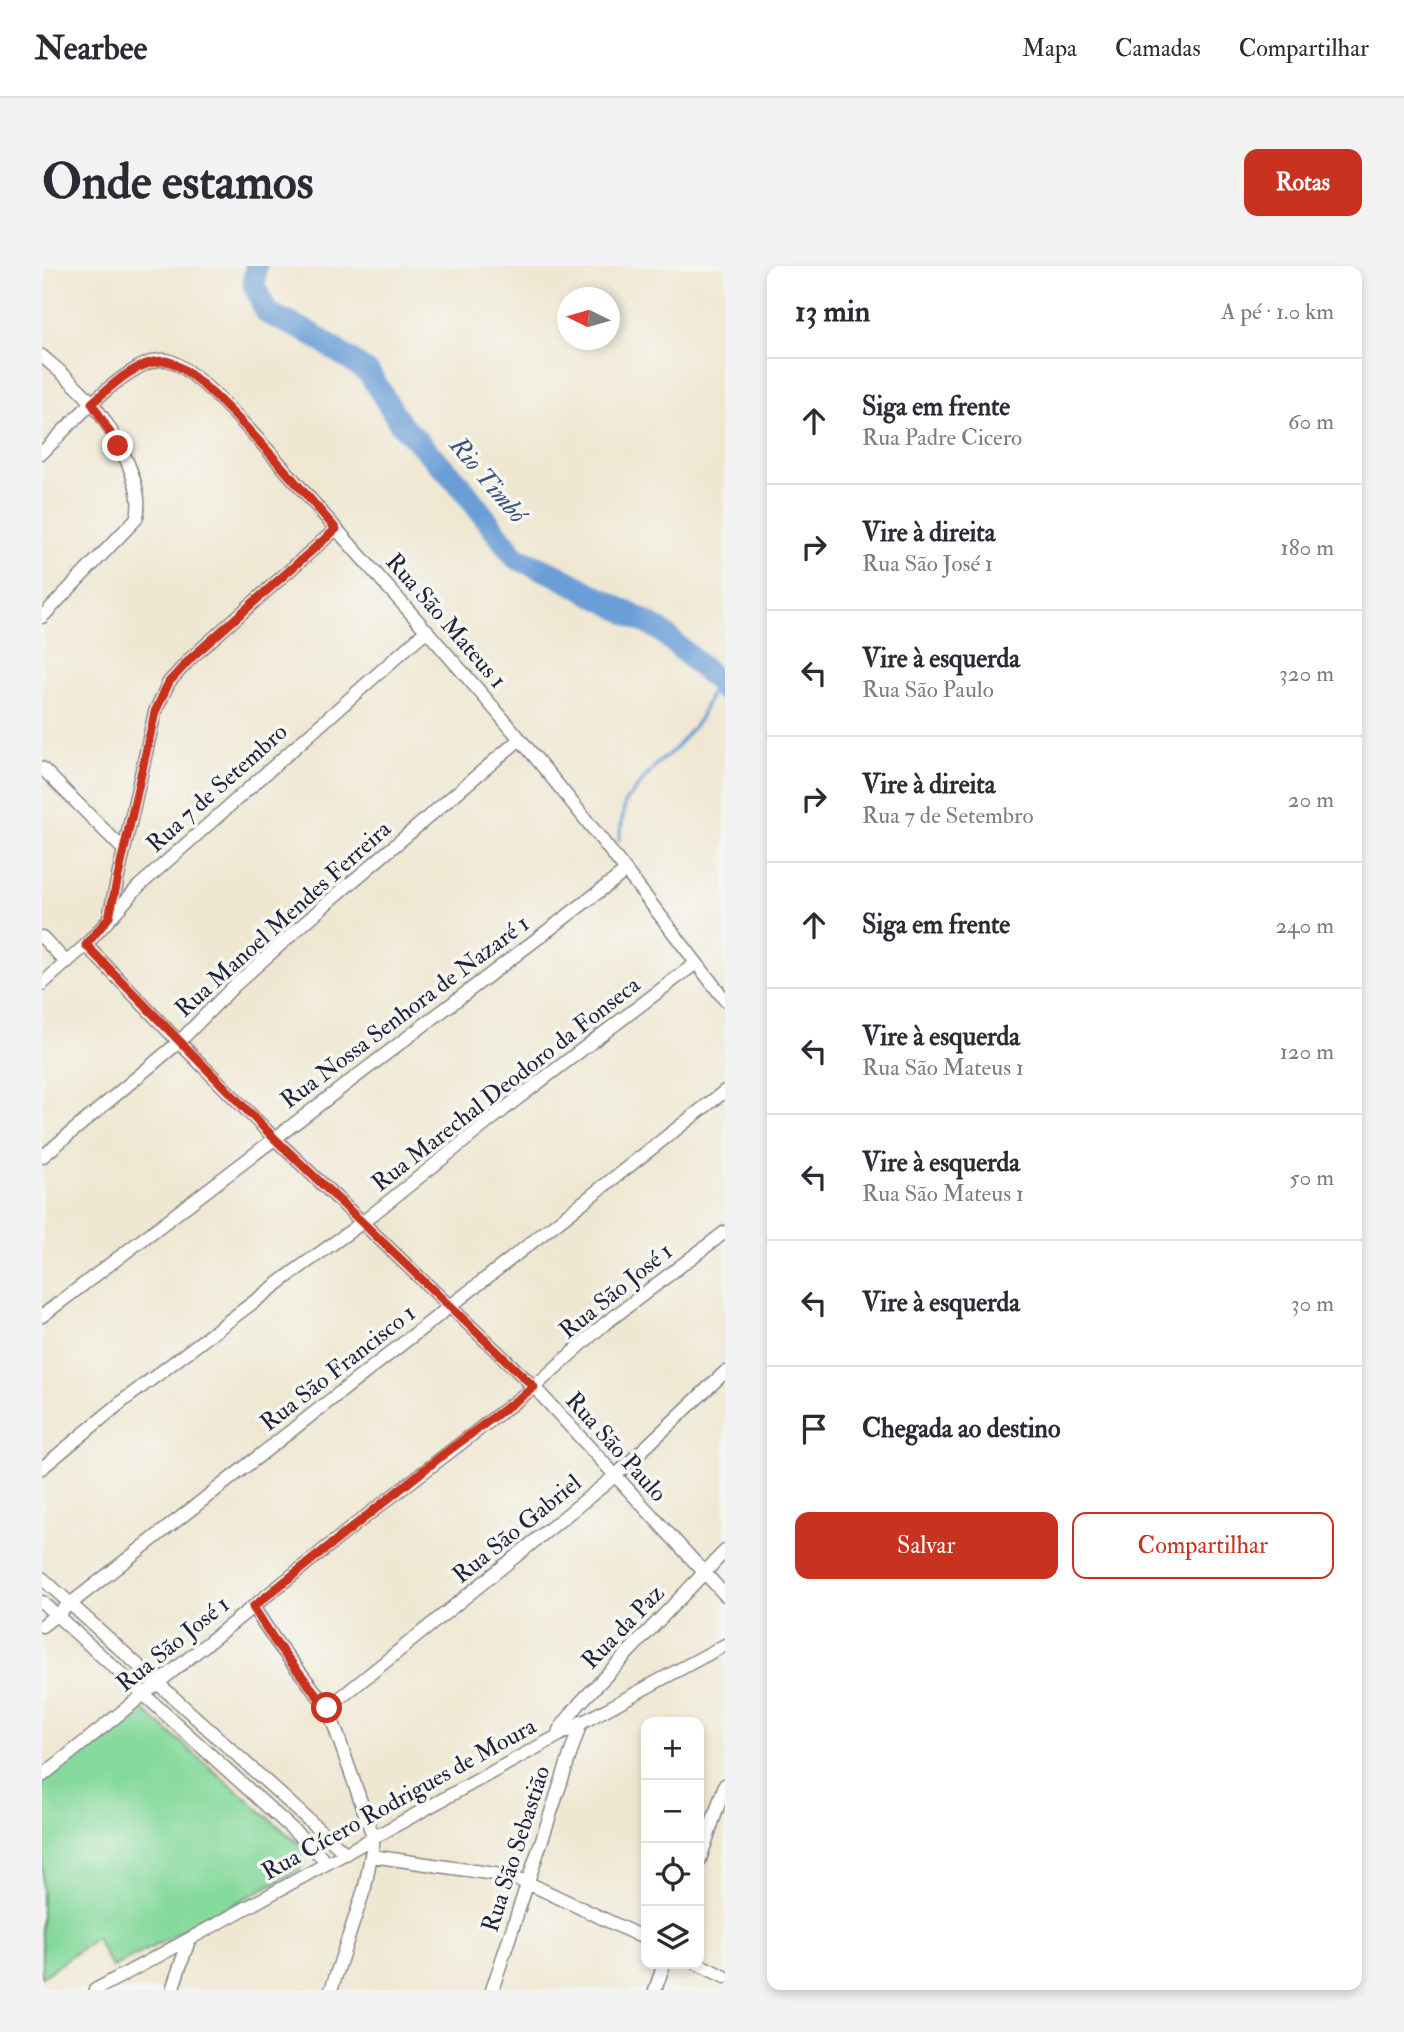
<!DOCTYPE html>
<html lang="pt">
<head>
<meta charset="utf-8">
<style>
  body { margin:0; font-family:"IM FELL Double Pica",serif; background:#f2f2f3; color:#2b2b33 }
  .controls { position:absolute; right:21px; bottom:21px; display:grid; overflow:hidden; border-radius:14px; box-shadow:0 4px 10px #0003 }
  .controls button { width:63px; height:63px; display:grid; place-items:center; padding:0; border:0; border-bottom:2px solid #e1e1e2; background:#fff; color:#2b2b33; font:35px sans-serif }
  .compass { position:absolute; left:515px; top:21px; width:63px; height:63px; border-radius:50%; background:#fff; box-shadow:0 4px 10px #0003; rotate:275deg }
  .stop { position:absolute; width:21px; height:21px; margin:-16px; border:5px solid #c8321e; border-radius:50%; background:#fff }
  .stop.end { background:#c8321e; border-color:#fff; box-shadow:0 2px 7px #0008 }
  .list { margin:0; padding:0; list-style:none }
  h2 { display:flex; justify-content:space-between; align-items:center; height:91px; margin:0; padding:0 28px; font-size:30px }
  h2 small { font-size:23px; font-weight:400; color:#7c7c81 }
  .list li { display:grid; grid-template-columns:46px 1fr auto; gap:21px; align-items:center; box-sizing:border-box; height:126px; padding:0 28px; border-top:2px solid #e1e1e2 }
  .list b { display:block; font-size:26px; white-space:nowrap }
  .list p { margin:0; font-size:23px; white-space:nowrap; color:#7c7c81 }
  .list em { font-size:23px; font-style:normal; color:#7c7c81 }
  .actions { display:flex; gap:14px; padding:21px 28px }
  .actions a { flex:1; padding:16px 0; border:2px solid #c8321e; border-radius:14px; text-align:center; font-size:24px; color:#c8321e }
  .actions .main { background:#c8321e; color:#fff }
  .icon { flex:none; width:38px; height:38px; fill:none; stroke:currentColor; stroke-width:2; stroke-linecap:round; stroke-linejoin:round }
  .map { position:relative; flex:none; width:683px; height:1724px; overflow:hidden; border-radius:14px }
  header { display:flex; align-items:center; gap:42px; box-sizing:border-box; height:98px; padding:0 35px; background:#fff; border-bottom:2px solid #e1e1e2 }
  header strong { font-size:33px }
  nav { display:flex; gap:38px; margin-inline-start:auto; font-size:24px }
  .intro { display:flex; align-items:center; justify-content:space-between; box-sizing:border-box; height:168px; padding:0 42px }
  h1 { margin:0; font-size:49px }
  .button { padding:18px 32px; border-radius:14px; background:#c8321e; color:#fff; font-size:24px; font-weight:700 }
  main { display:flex; gap:42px; padding:0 42px }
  aside { flex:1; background:#fff; border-radius:14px; box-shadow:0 4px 10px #0003 }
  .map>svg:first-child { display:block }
  .green { fill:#85d99b; stroke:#547e6b; stroke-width:2 }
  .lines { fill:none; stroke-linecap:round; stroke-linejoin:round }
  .stream { stroke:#6b9ed6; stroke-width:3.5 }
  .river { stroke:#6b9ed6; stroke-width:23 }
  .street-casing { stroke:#888486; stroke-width:15 }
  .street { stroke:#fff; stroke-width:12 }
  .route { stroke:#c8321e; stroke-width:9 }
  .labels { text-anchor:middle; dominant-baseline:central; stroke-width:7; stroke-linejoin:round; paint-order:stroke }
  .street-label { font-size:24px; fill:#22223b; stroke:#f6f6f2 }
  .water-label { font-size:26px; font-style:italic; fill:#3f5479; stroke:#f6f6f2 }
</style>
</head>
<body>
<header>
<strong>Nearbee</strong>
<nav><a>Mapa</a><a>Camadas</a><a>Compartilhar</a></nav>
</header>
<div class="intro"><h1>Onde estamos</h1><a class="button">Rotas</a></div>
<main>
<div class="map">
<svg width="683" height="1724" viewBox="0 0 683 1724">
  <rect width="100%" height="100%" fill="#f6f6f2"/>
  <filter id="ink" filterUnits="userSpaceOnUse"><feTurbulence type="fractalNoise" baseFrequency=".0143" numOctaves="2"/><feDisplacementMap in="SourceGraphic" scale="14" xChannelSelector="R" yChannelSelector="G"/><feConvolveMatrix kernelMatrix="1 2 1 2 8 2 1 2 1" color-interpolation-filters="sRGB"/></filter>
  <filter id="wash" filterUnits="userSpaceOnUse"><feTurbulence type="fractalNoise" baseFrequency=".00686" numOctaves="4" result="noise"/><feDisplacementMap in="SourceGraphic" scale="28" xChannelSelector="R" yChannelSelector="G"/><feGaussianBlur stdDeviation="1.57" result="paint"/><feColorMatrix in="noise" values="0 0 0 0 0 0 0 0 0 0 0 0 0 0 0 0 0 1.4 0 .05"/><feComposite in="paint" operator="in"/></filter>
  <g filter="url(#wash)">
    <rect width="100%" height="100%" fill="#efe7d1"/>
    <!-- green -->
    <path class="green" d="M 98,1441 L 258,1579 C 265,1587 264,1596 257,1604 L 70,1702 L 54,1672 L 0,1711 L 0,1517 Z"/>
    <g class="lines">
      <!-- stream -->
      <path class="stream" d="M 577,574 L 583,536 L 616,497 L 632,484 L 657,454 L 675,415"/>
      <!-- river -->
      <path class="river" d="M 214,0 L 212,19 L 225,47 L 270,68 L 327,107 L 358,157 L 417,218 L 474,292 L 514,309 L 618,364 L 675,415 L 683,425"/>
    </g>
  </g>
  <g filter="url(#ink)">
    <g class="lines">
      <!-- street casing -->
      <g class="street-casing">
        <path id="street" d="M 0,90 C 16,104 34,118 48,135 C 68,158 106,222 94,253 L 0,351
          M 0,187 C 23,164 90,88 125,94 C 159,101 256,219 282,249 C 347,323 414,396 477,472 C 549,557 615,646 683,734
          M 0,502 L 81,583
          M 67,651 L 113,446 L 127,416 L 149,392 L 294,263
          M 0,671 L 25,697
          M 44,679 L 137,776 L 232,872 L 492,1121 L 683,1329
          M 0,718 L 44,679 L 96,621 L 385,364
          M 0,891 L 137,776 L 192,720 L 284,638 L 478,473
          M 0,1050 L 584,605
          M 0,1202 L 82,1134 L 250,1007 L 321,956 L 475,833 L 654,697
          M 0,1312 L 304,1588
          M 0,1336 L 270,1581 L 285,1597
          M 211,1341 L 235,1377 L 286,1442 L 332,1573 L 323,1621 L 289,1724
          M 0,1360 L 683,825
          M 286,1442 L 573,1210 L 683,1106
          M 517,1464 L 537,1438 L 683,1285
          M 0,1510 L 314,1258 L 492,1121 L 560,1060 L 683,966
          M 330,1590 L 459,1609 L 486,1617 L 604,1673
          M 657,1596 L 683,1519
          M 656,1698 L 683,1711
          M 53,1724 C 264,1611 472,1492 683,1379
          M 130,1724 L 147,1674
          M 450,1724 L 539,1456
          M 613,1724 L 622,1698"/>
      </g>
      <!-- street -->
      <use href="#street" class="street"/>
    </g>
  </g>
  <g class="lines" filter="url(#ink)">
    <!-- route -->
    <path class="route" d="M 76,180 L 50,137 C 68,121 96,93 123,95 C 156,97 267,233 294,263 L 149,392 L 127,416 L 113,446 L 67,651 L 44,679 L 232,872 L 492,1121 L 402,1188 L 211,1341 L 234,1377 L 285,1442"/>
  </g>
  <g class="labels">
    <!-- street labels -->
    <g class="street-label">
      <text transform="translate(404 355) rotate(49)">Rua São Mateus 1</text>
      <text transform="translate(175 522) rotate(-42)">Rua 7 de Setembro</text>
      <text transform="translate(241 653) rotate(-42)">Rua Manoel Mendes Ferreira</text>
      <text transform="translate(363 746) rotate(-37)">Rua Nossa Senhora de Nazaré 1</text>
      <text transform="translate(464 818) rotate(-38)">Rua Marechal Deodoro da Fonseca</text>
      <text transform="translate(574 1025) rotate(-39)">Rua São José 1</text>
      <text transform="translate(296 1102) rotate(-38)">Rua São Francisco 1</text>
      <text transform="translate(574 1181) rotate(48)">Rua São Paulo</text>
      <text transform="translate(475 1263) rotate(-39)">Rua São Gabriel</text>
      <text transform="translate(581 1361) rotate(-46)">Rua da Paz</text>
      <text transform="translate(131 1378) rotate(-39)">Rua São José 1</text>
      <text transform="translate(357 1533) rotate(-29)">Rua Cícero Rodrigues de Moura</text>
      <text transform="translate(474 1583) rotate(-72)">Rua São Sebastião</text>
    </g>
    <!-- water labels -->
    <g class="water-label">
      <text transform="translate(446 214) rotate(50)">Rio Timbó</text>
    </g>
  </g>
</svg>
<div class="controls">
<button>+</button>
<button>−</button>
<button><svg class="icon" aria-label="locate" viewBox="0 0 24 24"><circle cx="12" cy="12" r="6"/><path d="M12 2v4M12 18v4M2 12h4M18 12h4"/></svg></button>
<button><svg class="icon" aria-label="layers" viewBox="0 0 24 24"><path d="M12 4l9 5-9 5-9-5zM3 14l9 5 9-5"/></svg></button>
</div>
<svg class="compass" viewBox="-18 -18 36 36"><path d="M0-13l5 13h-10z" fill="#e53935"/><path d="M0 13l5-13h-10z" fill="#7c7c81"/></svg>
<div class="stop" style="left:285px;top:1442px"></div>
<div class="stop end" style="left:76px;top:180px"></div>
</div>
<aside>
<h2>13 min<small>A pé · 1.0 km</small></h2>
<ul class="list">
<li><svg class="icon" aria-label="ahead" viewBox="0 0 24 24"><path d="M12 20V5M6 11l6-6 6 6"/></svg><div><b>Siga em frente</b><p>Rua Padre Cicero</p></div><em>60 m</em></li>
<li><svg class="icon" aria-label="right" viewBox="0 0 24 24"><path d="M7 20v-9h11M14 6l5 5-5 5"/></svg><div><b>Vire à direita</b><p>Rua São José 1</p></div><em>180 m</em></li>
<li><svg class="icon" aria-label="left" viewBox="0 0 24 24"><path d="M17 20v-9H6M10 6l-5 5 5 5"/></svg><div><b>Vire à esquerda</b><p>Rua São Paulo</p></div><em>320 m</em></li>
<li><svg class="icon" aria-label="right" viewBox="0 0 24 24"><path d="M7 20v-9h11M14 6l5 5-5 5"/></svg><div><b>Vire à direita</b><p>Rua 7 de Setembro</p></div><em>20 m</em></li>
<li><svg class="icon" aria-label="ahead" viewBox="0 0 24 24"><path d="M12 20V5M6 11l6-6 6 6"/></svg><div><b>Siga em frente</b></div><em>240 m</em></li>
<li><svg class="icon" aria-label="left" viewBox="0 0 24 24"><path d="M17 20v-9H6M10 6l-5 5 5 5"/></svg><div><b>Vire à esquerda</b><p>Rua São Mateus 1</p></div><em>120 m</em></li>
<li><svg class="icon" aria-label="left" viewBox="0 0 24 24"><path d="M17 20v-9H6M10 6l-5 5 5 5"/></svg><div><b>Vire à esquerda</b><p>Rua São Mateus 1</p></div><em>50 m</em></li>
<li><svg class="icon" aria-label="left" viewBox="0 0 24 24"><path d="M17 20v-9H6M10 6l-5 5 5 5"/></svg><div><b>Vire à esquerda</b></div><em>30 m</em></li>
<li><svg class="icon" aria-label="arrive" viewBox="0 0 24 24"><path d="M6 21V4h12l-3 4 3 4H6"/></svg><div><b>Chegada ao destino</b></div></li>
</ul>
<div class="actions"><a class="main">Salvar</a><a>Compartilhar</a></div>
</aside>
</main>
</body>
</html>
